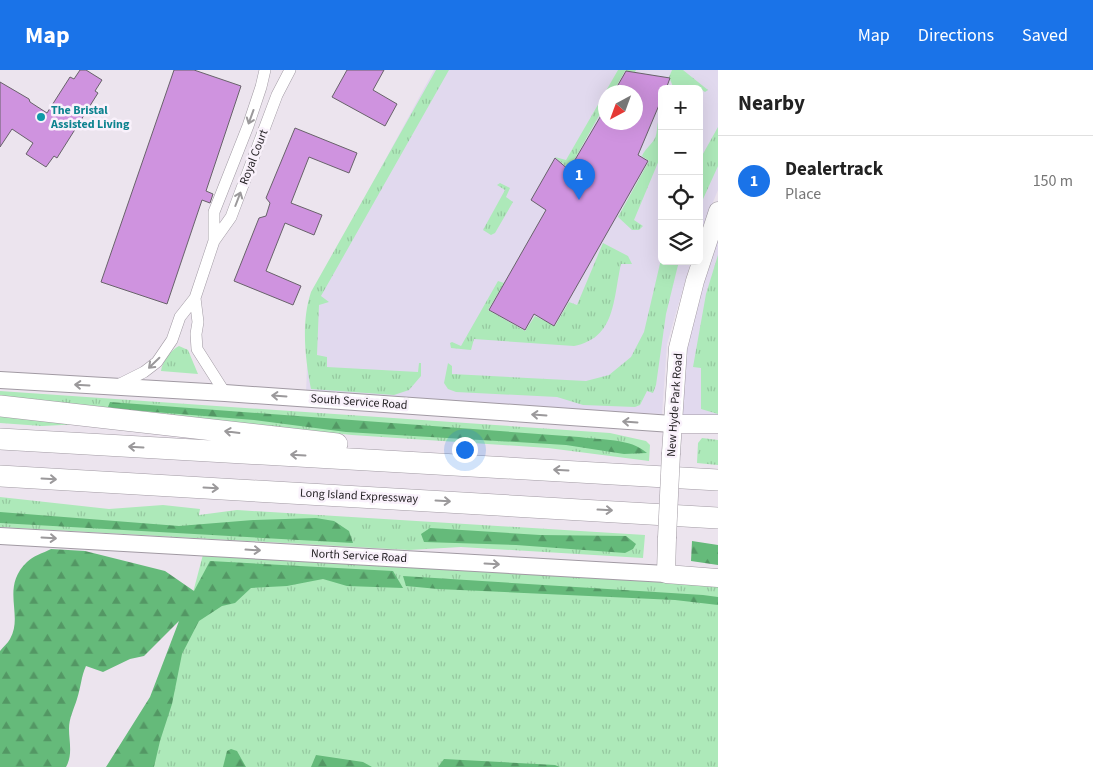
<!DOCTYPE html>
<html lang="en">
<head>
<meta charset="utf-8">
<style>
  body { margin:0; font-family:"Source Sans 3",sans-serif; background:#f6f6f6; color:#222 }
  .controls { position:absolute; right:15px; top:15px; display:grid; overflow:hidden; border-radius:8px; box-shadow:0 5px 20px #0002 }
  .controls button { width:45px; height:45px; display:grid; place-items:center; padding:0; border:0; border-bottom:1px solid #e0e0e0; background:#fff; color:#222; font:25px sans-serif }
  .compass { position:absolute; left:598px; top:15px; width:45px; height:45px; border-radius:50%; background:#fff; box-shadow:0 5px 20px #0002; rotate:221deg }
  .you { position:absolute; left:464px; top:379px; width:18px; height:18px; margin:-12px; border:4px solid #fff; border-radius:50%; background:#1a73e8; box-shadow:0 0 0 8px #1a73e833 }
  .badge { display:grid; place-items:center; width:32px; height:32px; border-radius:50%; background:#1a73e8; color:#fff; font-size:16px; font-weight:700 }
  .pin { position:absolute; translate:-50% -41px; filter:drop-shadow(0 1px 2px #0008) }
  .pin::after { content:''; position:absolute; top:26px; width:18px; height:15px; background:inherit; clip-path:polygon(0 0,100% 0,50% 100%) }
  .list { margin:0; padding:0; list-style:none }
  h2 { display:flex; justify-content:space-between; align-items:center; height:65px; margin:0; padding:0 20px; font-size:21px }
  h2 small { font-size:16px; font-weight:400; color:#767676 }
  .list li { display:grid; grid-template-columns:32px 1fr auto; gap:15px; align-items:center; box-sizing:border-box; height:90px; padding:0 20px; border-top:1px solid #e0e0e0 }
  .list b { display:block; font-size:19px; white-space:nowrap }
  .list p { margin:0; font-size:16px; white-space:nowrap; color:#767676 }
  .list em { font-size:16px; font-style:normal; color:#767676 }
  .icon { flex:none; width:28px; height:28px; fill:none; stroke:currentColor; stroke-width:2; stroke-linecap:round; stroke-linejoin:round }
  .map { position:relative; flex:none; width:718px; height:697px; overflow:hidden }
  header { display:flex; align-items:center; gap:30px; box-sizing:border-box; height:70px; padding:0 25px; background:#1a73e8; color:#fff }
  header strong { font-size:24px }
  nav { display:flex; gap:28px; margin-inline-start:auto; font-size:18px }
  main { display:flex }
  aside { flex:1; background:#fff }
  .map>svg:first-child { display:block }
  .commercial { fill:#e1d9ee; fill-rule:evenodd }
  .grass { fill:url(#grass-tufts) }
  .forest { fill:url(#forest-firs) }
  .building { fill:#cf93df; stroke:#68626a }
  .lines { fill:none; stroke-linecap:round; stroke-linejoin:round }
  .minor-casing { stroke:#a19aa3; stroke-width:12 }
  .secondary-casing { stroke:#a19aa3; stroke-width:18 }
  .primary-casing { stroke:#a19aa3; stroke-width:19 }
  .motorway-casing { stroke:#a19aa3; stroke-width:22 }
  .minor { stroke:#fff; stroke-width:11 }
  .secondary { stroke:#fff; stroke-width:16 }
  .primary { stroke:#fff; stroke-width:18 }
  .motorway { stroke:#fff; stroke-width:21 }
  .primary-bridge-casing { stroke:#a19aa3; stroke-width:19; stroke-linecap:butt }
  .primary-bridge { stroke:#fff; stroke-width:18 }
  .oneway { stroke:#9b999b }
  .culture-dot { fill:#0f9aa8; stroke:#f9f1fb; stroke-width:2 }
  .labels { text-anchor:middle; dominant-baseline:central; stroke-width:5; stroke-linejoin:round; paint-order:stroke }
  .culture-label { font-size:12px; font-weight:bold; fill:#0d838f; stroke:#f9f1fb; text-anchor:start }
  .street-label { font-size:12px; fill:#201d20; stroke:#f9f1fb }
</style>
</head>
<body>
<header>
<strong>Map</strong>
<nav><a>Map</a><a>Directions</a><a>Saved</a></nav>
</header>
<main>
<div class="map">
<svg width="718" height="697" viewBox="0 0 718 697">
  <defs>
    <pattern id="grass-tufts" width="24" height="20" patternUnits="userSpaceOnUse" patternTransform="scale(1.25)"><rect width="24" height="20" fill="#ade9b9"/><path d="M3 7l-1-3M5 7V3M7 7l1-3M15 17l-1-3M17 17v-4M19 17l1-3" fill="none" stroke="#95c79f"/></pattern>
    <pattern id="forest-firs" width="22" height="20" patternUnits="userSpaceOnUse" patternTransform="scale(1.25)"><rect width="22" height="20" fill="#65ba7a"/><path d="M5 1l3.5 6h-7zM16 11l3.5 6h-7z" fill="#539764"/></pattern>
  </defs>
  <rect width="100%" height="100%" fill="#ece4ee"/>
  <!-- commercial -->
  <path class="commercial" d="M 434,0 L 718,0 L 718,120 L 699,166 L 699,19 L 662,19 L 662,191 L 691,191 L 667,274 L 662,344 L 306,325 L 309,237 L 313,223 ZM 606,22 L 636,22 L 636,52 L 606,52 Z
    M 718,157 L 718,347 L 680,345 L 689,257 Z"/>
  <!-- grass -->
  <path class="grass" d="M 436,0 L 449,0 L 321,226 L 329,232 L 319,235 L 317,285 L 327,287 L 327,297 L 418,302 L 419,293 L 421,293 L 421,306 L 409,320 L 394,325 L 311,319 C 305,288 301,252 311,222 Z
    M 618,0 L 636,0 L 635,2 L 625,1 L 613,22 L 606,22 L 605,35 L 569,99 L 555,87 L 566,90 Z
    M 672,0 L 683,0 L 708,20 L 705,22 L 697,17 L 696,19 L 674,19 L 669,7 Z
    M 662,43 L 662,83 L 634,150 L 643,156 L 639,160 L 632,160 L 618,147 L 649,91 L 642,86 C 645,79 650,76 654,70 C 659,62 655,52 662,43 Z
    M 718,57 L 718,96 L 699,138 L 699,91 Z
    M 500,113 L 510,118 L 506,127 L 513,132 L 495,163 L 491,165 L 483,160 L 505,120 L 497,115 Z
    M 603,173 L 628,186 L 632,194 L 621,194 C 613,229 616,268 574,276 L 474,269 L 471,280 L 451,278 L 450,273 L 452,272 L 461,276 L 498,211 L 504,213 L 488,240 L 525,261 L 535,246 L 555,256 L 569,232 L 577,235 Z
    M 662,185 L 662,191 L 679,191 L 666,244 L 656,315 L 653,323 L 647,321 L 640,335 L 635,337 L 583,335 L 557,327 L 456,322 L 448,319 L 444,313 L 448,293 L 452,296 L 452,304 L 586,311 L 609,305 L 631,287 L 644,262 Z
    M 718,185 L 718,344 L 701,339 L 701,298 L 693,297 L 706,224 Z
    M 179,276 L 188,280 L 198,304 L 161,301 C 162,292 171,280 179,276 Z
    M 0,321 L 610,363 L 646,371 L 650,375 L 649,391 L 548,378 L 352,365 L 0,329 Z
    M 0,342 L 82,354 L 42,356 L 0,353 Z
    M 702,368 L 718,370 L 718,395 L 697,393 L 698,373 Z
    M 0,427 L 109,439 L 163,435 L 200,439 L 199,445 L 237,440 L 645,465 L 643,488 L 461,477 L 409,480 L 0,457 Z
    M 205,477 L 718,508 L 718,697 L 147,697 Z"/>
  <!-- forest -->
  <path class="forest" d="M 110,332 L 579,367 C 600,370 631,368 647,383 L 624,384 L 566,375 L 346,362 L 254,350 L 117,339 L 108,337 Z
    M 0,442 L 179,456 L 253,450 L 316,448 L 334,451 L 349,461 L 353,473 L 0,453 Z
    M 430,458 L 540,465 L 626,466 L 636,474 L 633,479 L 625,483 L 516,475 L 424,472 L 421,464 Z
    M 692,471 L 718,475 L 718,495 L 691,491 Z
    M 51,479 L 85,481 L 165,501 L 194,521 L 210,491 L 393,501 L 403,518 L 347,516 L 323,509 L 287,516 L 251,518 L 235,533 L 222,536 L 199,551 L 182,584 L 172,634 L 160,671 L 154,697 L 106,697 L 150,627 L 179,551 L 144,586 L 130,589 L 103,602 L 86,596 C 81,607 81,617 77,629 C 74,639 69,648 69,659 C 69,671 73,685 66,697 L 0,697 L 0,581 C 3,577 8,573 10,569 C 24,545 0,518 27,492 C 33,486 43,483 51,479 Z
    M 403,506 L 703,525 L 718,527 L 718,535 L 675,530 L 438,519 L 406,516 Z
    M 231,679 L 237,681 L 246,697 L 223,697 L 227,681 Z
    M 316,685 L 363,692 L 372,697 L 311,697 Z
    M 444,689 L 555,695 L 560,697 L 438,697 Z"/>
  <!-- building -->
  <path class="building" d="M 80,0 L 86,0 L 102,10 L 95,21 L 98,23 L 57,88 L 54,86 L 46,97 L 26,84 L 33,73 L 12,59 L 0,77 L 0,12 L 29,29 L 30,32 L 47,43 L 70,7 L 74,9 Z
    M 174,0 L 194,0 L 241,16 L 206,121 L 213,124 L 210,133 L 202,130 L 167,234 L 101,212 Z
    M 347,0 L 384,0 L 373,20 L 397,34 L 385,56 L 332,27 Z
    M 626,1 L 670,8 L 666,19 L 662,19 L 662,28 L 638,85 L 648,91 L 554,256 L 534,244 L 525,260 L 489,240 L 546,140 L 531,130 L 555,88 L 569,100 L 606,37 L 606,52 L 636,52 L 636,22 L 614,22 Z
    M 295,58 L 357,83 L 349,103 L 309,87 L 291,133 L 322,145 L 314,165 L 285,153 L 266,201 L 301,216 L 293,235 L 234,211 L 259,148 L 266,146 L 270,133 L 266,128 Z"/>
  <g class="lines">
    <!-- minor casing -->
    <g class="minor-casing">
      <path id="minor" d="M 214,171 L 231,147 L 277,25 L 290,0
        M 195,228 L 198,252 L 196,264 L 197,279 L 225,323
        M 116,316 L 144,302 L 157,292 L 172,270 L 180,247 L 195,228 L 214,171 L 214,142 L 248,56 L 261,17 L 265,0"/>
    </g>
    <!-- secondary casing -->
    <g class="secondary-casing">
      <path id="secondary" d="M 0,310 L 225,323 L 672,354
        M 0,466 L 666,504"/>
    </g>
    <!-- primary casing -->
    <g class="primary-casing">
      <path id="primary" d="M 672,354 L 718,354
        M 671,383 L 678,278 L 695,211 L 718,141
        M 667,468 L 666,504 L 718,508"/>
    </g>
    <!-- motorway casing -->
    <g class="motorway-casing">
      <path id="motorway" d="M 0,336 L 337,374
        M 0,369 L 718,410
        M 0,406 L 718,448"/>
    </g>
    <!-- minor -->
    <use href="#minor" class="minor"/>
    <!-- secondary -->
    <use href="#secondary" class="secondary"/>
    <!-- primary -->
    <use href="#primary" class="primary"/>
    <!-- motorway -->
    <use href="#motorway" class="motorway"/>
    <!-- primary-bridge casing -->
    <g class="primary-bridge-casing">
      <path id="primary-bridge" d="M 667,468 L 671,383"/>
    </g>
    <!-- primary-bridge -->
    <use href="#primary-bridge" class="primary-bridge"/>
  </g>
  <!-- one-way arrows -->
  <defs><path id="oneway-shaft" d="M-6 0H5M1.5-3L5.5 0L1.5 3" fill="none" stroke-width="1.6" stroke-linecap="round" stroke-linejoin="round" transform="scale(1.25)"/></defs>
  <g class="oneway">
    <use href="#oneway-shaft" transform="translate(251 47) rotate(110)"/>
    <use href="#oneway-shaft" transform="translate(238 129) rotate(-69)"/>
    <use href="#oneway-shaft" transform="translate(154 293) rotate(136)"/>
    <use href="#oneway-shaft" transform="translate(82 315) rotate(-177)"/>
    <use href="#oneway-shaft" transform="translate(279 326) rotate(-176)"/>
    <use href="#oneway-shaft" transform="translate(539 345) rotate(-176)"/>
    <use href="#oneway-shaft" transform="translate(630 352) rotate(-176)"/>
    <use href="#oneway-shaft" transform="translate(232 362) rotate(-173)"/>
    <use href="#oneway-shaft" transform="translate(136 377) rotate(-177)"/>
    <use href="#oneway-shaft" transform="translate(298 385) rotate(-177)"/>
    <use href="#oneway-shaft" transform="translate(561 400) rotate(-177)"/>
    <use href="#oneway-shaft" transform="translate(49 409) rotate(3)"/>
    <use href="#oneway-shaft" transform="translate(211 418) rotate(3)"/>
    <use href="#oneway-shaft" transform="translate(443 431) rotate(3)"/>
    <use href="#oneway-shaft" transform="translate(605 440) rotate(3)"/>
    <use href="#oneway-shaft" transform="translate(49 468) rotate(3)"/>
    <use href="#oneway-shaft" transform="translate(253 480) rotate(3)"/>
    <use href="#oneway-shaft" transform="translate(492 494) rotate(3)"/>
  </g>
  <!-- markers -->
  <circle class="culture-dot" cx="41" cy="47" r="5"/>
  <g class="labels">
    <!-- culture labels -->
    <g class="culture-label">
      <text x="51" y="40">The Bristal<tspan x="51" dy="14">Assisted Living</tspan></text>
    </g>
    <!-- street labels -->
    <g class="street-label">
      <text transform="translate(254 87) rotate(-69)">Royal Court</text>
      <text transform="translate(359 332) rotate(4)">South Service Road</text>
      <text transform="translate(675 335) rotate(-86)">New Hyde Park Road</text>
      <text transform="translate(359 426) rotate(3)">Long Island Expressway</text>
      <text transform="translate(359 486) rotate(3)">North Service Road</text>
    </g>
  </g>
</svg>
<div class="controls">
<button>+</button>
<button>−</button>
<button><svg class="icon" aria-label="locate" viewBox="0 0 24 24"><circle cx="12" cy="12" r="6"/><path d="M12 2v4M12 18v4M2 12h4M18 12h4"/></svg></button>
<button><svg class="icon" aria-label="layers" viewBox="0 0 24 24"><path d="M12 4l9 5-9 5-9-5zM3 14l9 5 9-5"/></svg></button>
</div>
<svg class="compass" viewBox="-18 -18 36 36"><path d="M0-13l5 13h-10z" fill="#e53935"/><path d="M0 13l5-13h-10z" fill="#767676"/></svg>
<div class="you"></div>
<div class="pin badge" style="left:579px;top:130px">1</div>
</div>
<aside>
<h2>Nearby<small></small></h2>
<ul class="list">
<li><span class="badge">1</span><div><b>Dealertrack</b><p>Place</p></div><em>150 m</em></li>
</ul>
</aside>
</main>
</body>
</html>
